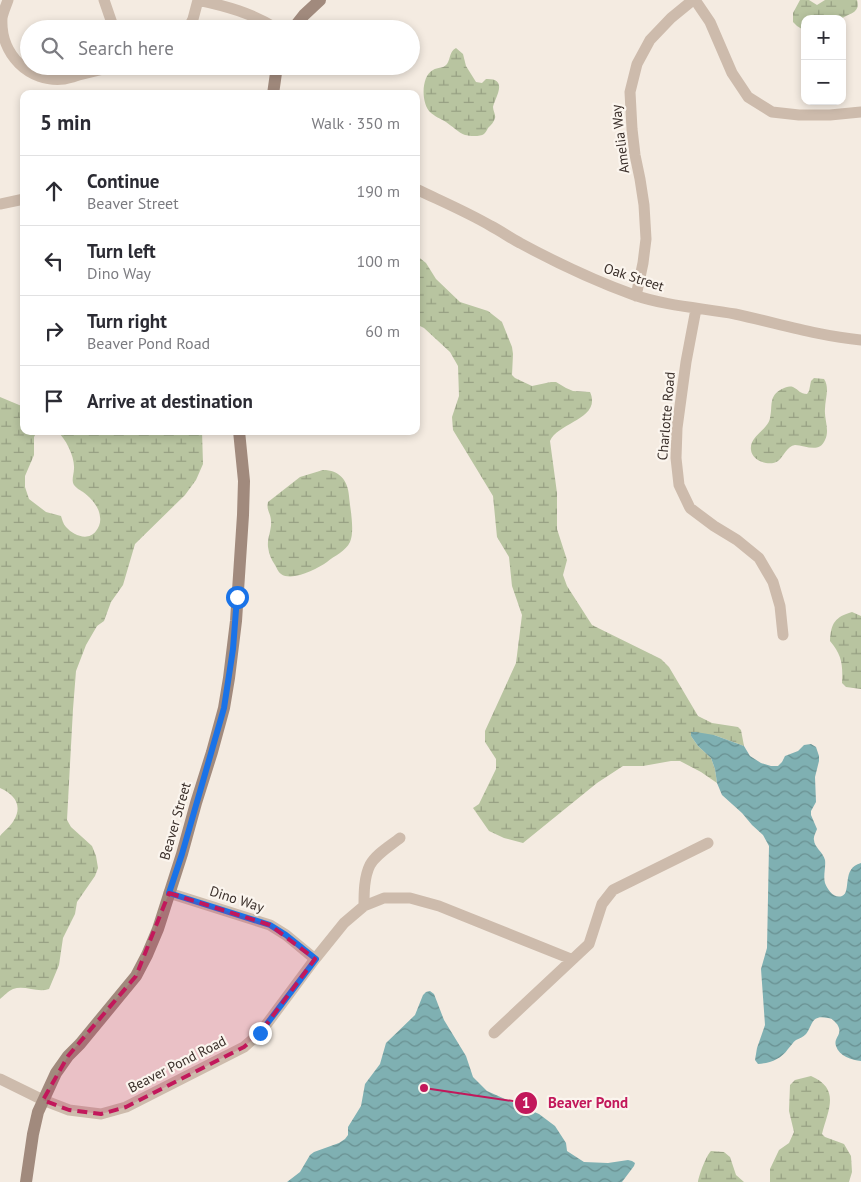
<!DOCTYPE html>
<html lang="en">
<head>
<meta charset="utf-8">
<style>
  body { margin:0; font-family:"PT Sans",sans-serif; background:#f7f7f7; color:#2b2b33 }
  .controls { position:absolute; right:15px; top:15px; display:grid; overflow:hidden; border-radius:10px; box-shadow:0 2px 8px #0003 }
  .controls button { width:45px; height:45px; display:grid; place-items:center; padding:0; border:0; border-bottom:1px solid #e1e1e2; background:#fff; color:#2b2b33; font:25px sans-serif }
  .stop { position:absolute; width:15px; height:15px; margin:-11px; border:4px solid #1a73e8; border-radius:50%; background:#fff }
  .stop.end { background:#1a73e8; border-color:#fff; box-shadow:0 1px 5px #0008 }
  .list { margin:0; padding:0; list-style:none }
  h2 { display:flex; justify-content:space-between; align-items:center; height:65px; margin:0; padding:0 20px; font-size:21px }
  h2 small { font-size:16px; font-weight:400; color:#7c7c81 }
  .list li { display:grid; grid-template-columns:32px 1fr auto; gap:15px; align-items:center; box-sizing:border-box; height:70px; padding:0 20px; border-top:1px solid #e1e1e2 }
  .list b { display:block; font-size:19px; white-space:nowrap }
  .list p { margin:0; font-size:16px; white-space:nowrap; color:#7c7c81 }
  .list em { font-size:16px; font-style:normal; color:#7c7c81 }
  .icon { flex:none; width:28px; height:28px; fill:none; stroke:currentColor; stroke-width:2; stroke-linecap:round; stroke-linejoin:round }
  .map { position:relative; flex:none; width:861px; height:1182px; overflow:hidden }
  .search { position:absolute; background:#fff; box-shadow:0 2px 8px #0003; left:20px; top:20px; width:400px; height:55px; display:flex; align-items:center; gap:12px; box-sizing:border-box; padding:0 18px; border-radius:28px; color:#7c7c81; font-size:19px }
  .panel { position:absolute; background:#fff; box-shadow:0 2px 8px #0003; left:20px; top:90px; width:400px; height:345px; border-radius:10px }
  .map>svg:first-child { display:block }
  .wetland { fill:url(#wetland-marsh) }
  .water { fill:url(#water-waves) }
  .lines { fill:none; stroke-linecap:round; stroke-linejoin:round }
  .street { stroke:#cdbbac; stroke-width:11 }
  .secondary { stroke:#a18a7d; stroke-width:12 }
  .route { stroke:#1a73e8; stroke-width:6 }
  .marked { fill:#c2185b; fill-opacity:0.2; stroke:#c2185b; stroke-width:4; stroke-dasharray:10 6; stroke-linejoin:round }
  .labels { text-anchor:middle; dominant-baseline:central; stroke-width:4.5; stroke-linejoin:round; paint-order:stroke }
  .street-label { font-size:14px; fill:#3b302b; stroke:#fbf5ee }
  .leader { fill:none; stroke:#c2185b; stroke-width:2 }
  .callout-dot { fill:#c2185b; stroke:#fbf5ee; stroke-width:2 }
  .mark-label { font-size:15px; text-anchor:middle; font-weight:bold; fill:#fff }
  .callout-label { font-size:15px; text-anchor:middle; font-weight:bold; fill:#c2185b; stroke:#fbf5ee; stroke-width:4.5; stroke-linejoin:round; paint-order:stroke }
</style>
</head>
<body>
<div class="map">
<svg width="861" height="1182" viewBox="0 0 861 1182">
  <defs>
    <pattern id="wetland-marsh" width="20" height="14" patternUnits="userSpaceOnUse" patternTransform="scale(1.25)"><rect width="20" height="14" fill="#b8c4a0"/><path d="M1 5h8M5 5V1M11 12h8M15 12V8" fill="none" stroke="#97a083"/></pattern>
    <pattern id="water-waves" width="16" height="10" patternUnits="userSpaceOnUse" patternTransform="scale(1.25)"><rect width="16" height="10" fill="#7fb0b2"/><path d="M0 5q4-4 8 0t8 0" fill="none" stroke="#699091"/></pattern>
  </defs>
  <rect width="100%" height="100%" fill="#f4ebe1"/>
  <!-- wetland -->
  <path class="wetland" d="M 800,0 L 809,0 L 817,5 L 825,0 L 857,0 C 861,13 849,13 841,19 L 805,19 L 805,31 L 797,26 L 793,22 L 793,13 Z
    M 456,48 L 463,54 L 466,66 L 476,82 L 482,83 L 486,79 C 510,78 494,99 493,107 C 493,111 496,115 495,118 C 494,122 491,125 488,128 C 487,130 486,132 484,134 C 480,137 469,136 465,135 C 459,133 452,126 446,122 C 441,119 434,116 430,112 C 421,103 421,76 433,70 C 438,67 443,69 447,64 C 451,58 449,52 456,48 Z
    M 416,255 L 426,263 L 436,279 L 460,302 L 488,311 L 502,322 L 512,347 L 513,354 L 512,375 L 515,378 L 532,386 L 551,382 L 556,382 L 566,388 L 573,391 L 590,392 C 602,419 558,422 550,441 L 557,493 L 557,529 L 567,560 L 563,575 L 567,586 L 592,625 L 661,659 L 669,667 L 698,716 L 712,723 L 738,727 L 741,730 L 744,746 L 714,735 L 691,736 L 698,746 L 711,758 L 715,769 L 717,783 L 701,772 L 680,761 L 671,761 L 643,766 L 623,766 L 597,783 L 523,843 L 504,838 L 489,831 L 473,808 L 479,804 L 496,769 L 496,759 L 485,742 L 485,731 L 516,663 L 522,615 L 512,586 L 509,557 L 497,537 L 493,496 L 453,430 L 452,417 L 459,396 L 458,366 L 450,352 L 424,328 L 416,324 Z
    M 814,378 L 824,379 C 830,388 825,399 825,409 C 824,419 830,430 825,440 C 819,454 805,445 795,445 C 787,446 784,456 778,461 C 770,467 752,461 751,450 C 749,436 768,430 770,418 C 773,406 768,396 782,389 C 786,387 789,386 793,387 C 799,390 800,394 807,394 L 809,391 L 811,381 Z
    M 0,397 L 24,407 L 24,431 L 37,431 L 34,437 L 34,455 L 25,476 L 25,487 L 29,499 L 46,512 L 61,516 C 62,519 63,524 66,527 C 73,535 88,542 96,531 C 99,527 101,522 100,517 C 99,506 91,498 83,492 C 80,490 76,488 74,485 C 71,480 74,474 74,469 C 75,457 66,439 57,431 L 202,431 L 203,464 L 196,480 L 185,495 L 135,544 L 123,585 L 111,602 L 104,621 L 97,626 L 86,645 L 76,671 L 73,709 L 67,820 L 71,827 L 92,846 L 96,856 L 98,868 L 95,876 L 77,902 L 75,914 L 63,938 L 59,965 L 49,989 C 37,993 25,985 13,989 C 8,991 4,996 0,999 L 0,836 C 4,831 11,826 14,820 C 23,805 14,794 0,788 Z
    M 323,470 C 339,470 348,480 349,496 C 350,508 355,531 350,542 C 346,551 334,556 327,562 C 317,569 292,582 281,574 C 278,572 277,568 275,565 C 271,559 269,554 268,547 C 267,538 272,529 271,521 C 271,513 266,511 268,502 L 300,477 Z
    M 852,612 L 861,616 L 861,689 L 846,687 L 842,683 C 843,665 842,655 830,641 C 831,623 835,617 852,612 Z
    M 811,1076 C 841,1089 828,1110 822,1134 L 825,1137 L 844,1144 L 851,1156 L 852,1172 L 849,1182 L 770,1182 L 770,1169 L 779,1150 L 789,1143 L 794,1132 L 789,1111 L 790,1085 L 795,1080 Z
    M 711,1151 L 724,1152 L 730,1157 L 736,1175 L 744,1182 L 698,1182 C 699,1175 706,1156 711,1151 Z"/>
  <!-- water -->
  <path class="water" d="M 691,732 L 696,732 L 714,735 L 744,746 L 750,756 L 761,763 L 771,766 L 778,766 L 782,762 L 785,756 L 798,751 L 804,745 L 811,744 L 816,747 L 819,756 L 819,761 L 815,777 L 816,802 L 811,811 L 811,815 L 817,829 C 816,832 813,837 814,840 C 814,847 823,852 825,860 C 826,867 823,876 825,883 C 827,889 834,899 842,896 C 852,892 841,868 861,863 L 861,1061 C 852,1060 839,1056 836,1046 C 833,1037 844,1035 837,1024 C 834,1021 832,1018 828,1018 C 811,1014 813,1025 806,1034 C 803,1037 800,1038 796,1040 C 793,1042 791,1046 788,1049 C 781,1059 771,1063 758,1064 L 755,1060 L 757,1048 L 765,1025 L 761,969 L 767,948 L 769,846 L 763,835 L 752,825 L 742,813 L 722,795 L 717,783 L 715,769 L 711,758 L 698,746 L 691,736 Z
    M 430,991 L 434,994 L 444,1020 L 466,1056 L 473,1077 L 487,1091 L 539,1114 L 555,1126 L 566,1143 L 567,1151 L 584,1162 L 608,1163 L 628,1160 L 632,1161 L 635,1163 L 634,1166 L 622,1182 L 287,1182 L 300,1172 L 310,1155 L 314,1152 L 339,1143 L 345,1139 L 348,1135 L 348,1127 L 361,1106 L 365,1084 L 380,1064 L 386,1043 L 415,1015 L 423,995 L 426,992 Z"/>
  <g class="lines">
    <!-- street -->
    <path class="street" d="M 8,0 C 6,6 3,12 2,18 C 0,54 29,83 64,79 C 69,78 74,77 79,75 C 91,72 104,69 116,66
      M 104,0 L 114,29
      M 198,0 C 226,6 252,13 277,29
      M 695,0 L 710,22 L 732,73 L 748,97 L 772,112 L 799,115 L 830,115 L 861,112
      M 188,29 L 193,19 L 198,0
      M 416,189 C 441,201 467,212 491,226 C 501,231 510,238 520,243 C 557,263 595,281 634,295 C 666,306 702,308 735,314 C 777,323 818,336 861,340
      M 0,204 L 24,199
      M 636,296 L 643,263 L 646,239 L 644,205 L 640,179 L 635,155 L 632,129 L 630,92 L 637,64 L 650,40 L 671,18 L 693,0
      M 696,309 L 686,362 L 677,428 L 676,458 L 679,485 L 690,508 L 714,526 L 737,540 L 759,558 L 773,582 L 780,606 L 783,635
      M 169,893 L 270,925 L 286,935 L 315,959
      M 364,906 C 364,893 364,877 370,865 C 376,854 390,846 400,838
      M 494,1033 L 589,944 L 602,904 L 613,890 L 708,843
      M 0,1079 L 43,1100 L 69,1110 L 101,1114 L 126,1107 L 244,1047 L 260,1033 L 315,959 L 344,923 L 364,906 L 384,898 L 410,898 L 439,906 L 571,959"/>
    <!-- secondary -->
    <path class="secondary" d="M 293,29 L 304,15 L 320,0
      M 273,94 L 277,66
      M 26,1182 L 33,1134 L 38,1112 L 56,1073 L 68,1056 L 80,1044 L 136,976 L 147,955 L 158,929 L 182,854 L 196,803 L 212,752 L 224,708 L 229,678 L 236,621 L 243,515 L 244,481 L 239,431"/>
  </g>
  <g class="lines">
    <!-- route -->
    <path class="route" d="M 237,597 L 233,649 L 224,708 L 182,854 L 169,893 L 270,925 L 286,935 L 316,959 L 260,1033"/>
  </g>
  <!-- marked area -->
  <path class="marked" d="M 169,893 L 270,925 L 315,959 L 260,1033 L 244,1047 L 126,1107 L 101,1114 L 69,1110 L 43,1100 L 68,1056 L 136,976 Z"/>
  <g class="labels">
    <!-- street labels -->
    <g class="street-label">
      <text transform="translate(620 139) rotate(-97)">Amelia Way</text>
      <text transform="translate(634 277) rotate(18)">Oak Street</text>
      <text transform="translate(666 416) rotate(-85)">Charlotte Road</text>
      <text transform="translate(175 821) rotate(-74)">Beaver Street</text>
      <text transform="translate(237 899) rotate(18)">Dino Way</text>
      <text transform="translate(177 1064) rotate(-27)">Beaver Pond Road</text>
    </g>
  </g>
  <!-- callouts -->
  <path class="leader" d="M424 1088L526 1103"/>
  <g class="callout-dot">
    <circle cx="424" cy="1088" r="5"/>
    <circle cx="526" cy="1103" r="12"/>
  </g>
  <g class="mark-label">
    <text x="526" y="1108">1</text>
  </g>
  <g class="callout-label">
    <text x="588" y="1108">Beaver Pond</text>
  </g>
</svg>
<div class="controls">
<button>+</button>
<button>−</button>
</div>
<div class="stop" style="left:237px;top:597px"></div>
<div class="stop end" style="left:260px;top:1033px"></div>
<div class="search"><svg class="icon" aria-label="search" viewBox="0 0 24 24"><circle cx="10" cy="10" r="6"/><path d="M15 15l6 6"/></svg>Search here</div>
<section class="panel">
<h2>5 min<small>Walk · 350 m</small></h2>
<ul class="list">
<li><svg class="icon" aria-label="ahead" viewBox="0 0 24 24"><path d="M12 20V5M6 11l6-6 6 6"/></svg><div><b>Continue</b><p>Beaver Street</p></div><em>190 m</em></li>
<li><svg class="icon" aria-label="left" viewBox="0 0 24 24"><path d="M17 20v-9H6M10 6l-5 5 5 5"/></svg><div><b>Turn left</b><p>Dino Way</p></div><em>100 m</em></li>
<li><svg class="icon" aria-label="right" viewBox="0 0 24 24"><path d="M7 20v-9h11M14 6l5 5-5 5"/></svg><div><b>Turn right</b><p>Beaver Pond Road</p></div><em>60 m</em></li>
<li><svg class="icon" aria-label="arrive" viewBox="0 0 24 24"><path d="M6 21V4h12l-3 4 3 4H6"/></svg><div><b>Arrive at destination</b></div></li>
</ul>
</section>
</div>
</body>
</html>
